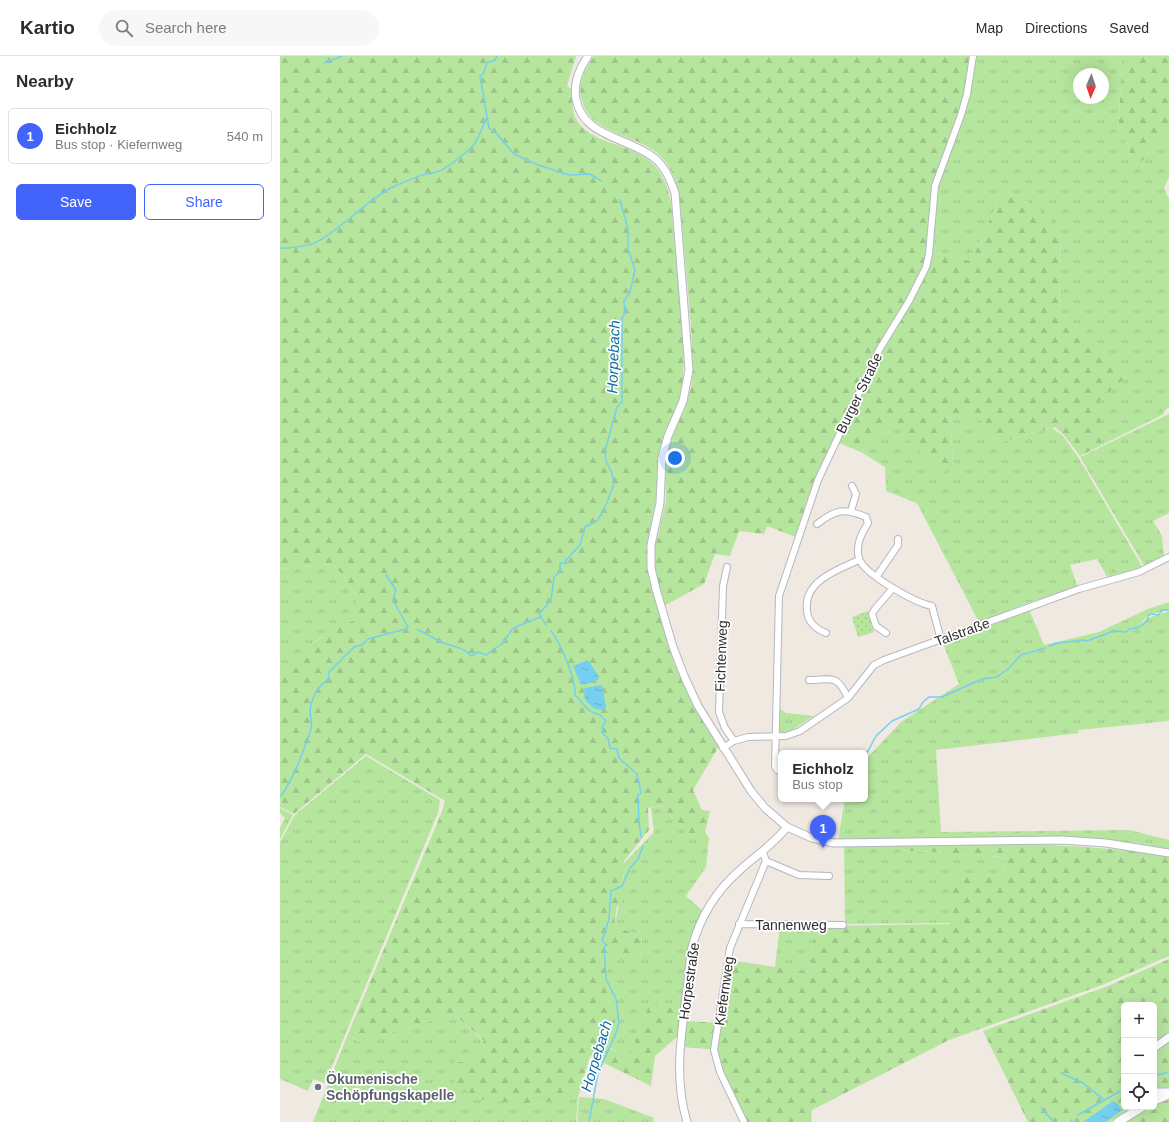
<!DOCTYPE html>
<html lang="en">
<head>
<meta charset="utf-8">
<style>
  body { margin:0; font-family:Helvetica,sans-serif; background:#f7f7f7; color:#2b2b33 }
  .controls { position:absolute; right:12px; bottom:12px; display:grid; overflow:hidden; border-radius:6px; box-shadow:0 4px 16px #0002 }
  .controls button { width:36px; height:36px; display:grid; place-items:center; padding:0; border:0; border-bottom:1px solid #e1e1e2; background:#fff; color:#2b2b33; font:20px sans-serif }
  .compass { position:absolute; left:793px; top:12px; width:36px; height:36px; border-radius:50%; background:#fff; box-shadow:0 4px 16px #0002; rotate:182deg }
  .you { position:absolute; left:395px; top:402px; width:14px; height:14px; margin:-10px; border:3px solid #fff; border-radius:50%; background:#1a73e8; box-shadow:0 0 0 6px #1a73e833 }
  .badge { display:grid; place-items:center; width:26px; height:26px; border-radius:50%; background:#4264fb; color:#fff; font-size:13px; font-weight:700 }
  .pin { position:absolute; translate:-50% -33px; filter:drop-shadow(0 1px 2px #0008) }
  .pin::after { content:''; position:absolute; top:21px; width:14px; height:12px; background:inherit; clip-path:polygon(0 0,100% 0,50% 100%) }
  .popup { position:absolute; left:498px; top:694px; width:90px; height:52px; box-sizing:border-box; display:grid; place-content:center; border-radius:6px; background:#fff; filter:drop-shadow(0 1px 3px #0005); font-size:13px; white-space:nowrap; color:#7c7c81 }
  .popup b { font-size:15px; color:#2b2b33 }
  .popup::after { content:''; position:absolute; left:50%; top:100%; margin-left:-8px; border:8px solid transparent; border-top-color:#fff }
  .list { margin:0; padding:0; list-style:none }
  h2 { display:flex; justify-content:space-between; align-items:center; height:52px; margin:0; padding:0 16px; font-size:17px }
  h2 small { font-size:13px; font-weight:400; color:#7c7c81 }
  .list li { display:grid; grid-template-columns:26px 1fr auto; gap:12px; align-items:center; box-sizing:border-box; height:56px; margin:0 8px 8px; padding:0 8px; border:1px solid #e1e1e2; border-radius:6px }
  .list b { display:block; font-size:15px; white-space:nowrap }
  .list p { margin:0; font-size:13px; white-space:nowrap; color:#7c7c81 }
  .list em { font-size:13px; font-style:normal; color:#7c7c81 }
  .actions { display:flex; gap:8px; padding:12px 16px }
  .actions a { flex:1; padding:9px 0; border:1px solid #4264fb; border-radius:6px; text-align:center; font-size:14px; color:#4264fb }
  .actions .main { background:#4264fb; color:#fff }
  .icon { flex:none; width:22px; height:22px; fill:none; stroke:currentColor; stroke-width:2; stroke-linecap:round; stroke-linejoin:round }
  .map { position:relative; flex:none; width:889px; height:1066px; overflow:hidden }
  header { display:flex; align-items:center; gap:24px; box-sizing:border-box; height:56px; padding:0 20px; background:#fff; border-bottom:1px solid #e1e1e2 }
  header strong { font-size:19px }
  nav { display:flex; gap:22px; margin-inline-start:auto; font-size:14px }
  .search { width:280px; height:36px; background:#f7f7f7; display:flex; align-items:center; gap:10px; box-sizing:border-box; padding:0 14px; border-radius:22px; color:#7c7c81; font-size:15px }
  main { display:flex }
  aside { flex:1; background:#fff }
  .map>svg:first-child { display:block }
  .grass { fill:url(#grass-tufts); fill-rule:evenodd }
  .forest { fill:url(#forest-firs) }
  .park { fill:url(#park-dots) }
  .water { fill:url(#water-ripples) }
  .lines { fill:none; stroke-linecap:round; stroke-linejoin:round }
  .stream { stroke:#75cff0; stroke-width:1.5 }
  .minor-casing { stroke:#b4b7c1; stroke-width:8 }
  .tertiary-casing { stroke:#b4b7c1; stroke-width:9 }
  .secondary-casing { stroke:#b4b7c1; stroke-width:10 }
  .minor { stroke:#fff; stroke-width:6 }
  .tertiary { stroke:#fff; stroke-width:7 }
  .secondary { stroke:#fff; stroke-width:8 }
  .worship-dot { fill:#6b7280; stroke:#fff; stroke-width:1.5 }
  .labels { text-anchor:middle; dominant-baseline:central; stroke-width:3.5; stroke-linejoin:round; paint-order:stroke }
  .street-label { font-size:14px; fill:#2e2e2e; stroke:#fff }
  .worship-label { font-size:14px; font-weight:bold; fill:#5b616d; stroke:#fff; text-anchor:start }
  .water-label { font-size:15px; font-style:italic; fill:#0d6fa3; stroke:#fff }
</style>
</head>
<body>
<header>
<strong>Kartio</strong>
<div class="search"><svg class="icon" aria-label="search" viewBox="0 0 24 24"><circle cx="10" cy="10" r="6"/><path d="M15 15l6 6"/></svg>Search here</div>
<nav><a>Map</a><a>Directions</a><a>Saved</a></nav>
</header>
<main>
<aside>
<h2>Nearby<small></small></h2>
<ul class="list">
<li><span class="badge">1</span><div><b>Eichholz</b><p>Bus stop · Kiefernweg</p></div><em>540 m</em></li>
</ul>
<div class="actions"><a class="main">Save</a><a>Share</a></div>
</aside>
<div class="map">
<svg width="889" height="1066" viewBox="0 0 889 1066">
  <defs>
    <pattern id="grass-tufts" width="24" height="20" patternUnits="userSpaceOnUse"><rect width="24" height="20" fill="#b6e59e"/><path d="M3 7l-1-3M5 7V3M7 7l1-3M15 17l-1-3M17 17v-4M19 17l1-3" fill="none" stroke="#9dc588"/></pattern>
    <pattern id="forest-firs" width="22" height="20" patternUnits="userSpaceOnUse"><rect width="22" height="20" fill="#b6e59e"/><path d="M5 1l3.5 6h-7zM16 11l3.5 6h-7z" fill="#9dc588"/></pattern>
    <pattern id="park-dots" width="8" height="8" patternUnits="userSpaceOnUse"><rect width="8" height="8" fill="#b6e59e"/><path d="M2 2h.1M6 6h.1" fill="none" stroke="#9dc588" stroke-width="1.8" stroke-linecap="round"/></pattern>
    <pattern id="water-ripples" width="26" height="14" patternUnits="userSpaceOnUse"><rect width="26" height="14" fill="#75cff0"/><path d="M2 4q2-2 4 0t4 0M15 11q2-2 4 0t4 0" fill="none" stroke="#66b2ce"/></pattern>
  </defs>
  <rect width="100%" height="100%" fill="#efe9e1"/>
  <!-- grass -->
  <path class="grass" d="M 695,0 L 843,0 L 838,72 L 848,90 L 854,110 L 868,100 L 878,81 L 889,78 L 889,121 L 884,132 L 889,143 L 889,351 L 883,356 L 884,358 L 822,389 L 818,345 L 847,320 L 779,255 L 781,174 L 722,137 L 691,205 L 652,196 L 656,131 ZM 799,18 L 823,18 L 823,42 L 799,42 Z
    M 889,358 L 889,457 L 873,465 L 882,480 L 884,501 L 865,511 L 800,401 Z
    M 670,360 L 698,360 L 717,387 L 772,372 L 783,380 L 798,401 L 863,512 L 828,522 L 817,503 L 790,509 L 798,532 L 747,547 L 700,568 L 637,447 L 606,435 L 605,411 L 581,396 L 612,367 L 673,408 Z
    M 54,508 L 76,540 L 76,564 C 41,577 23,593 0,621 L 0,513 Z
    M 889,546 L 889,553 L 867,560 L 860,568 L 868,562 L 889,555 L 889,665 L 798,674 L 799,677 L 656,694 L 661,776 L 849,774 L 889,784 L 889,793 L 857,787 L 801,783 L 558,784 L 565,743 L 585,743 L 585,704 L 621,666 L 679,628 L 662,585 L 749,553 L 764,589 L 819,576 L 868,553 Z
    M 499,652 L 506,657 L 534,660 L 512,674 L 502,677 L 499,674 Z
    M 86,700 L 160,744 L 158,757 L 45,1027 L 33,1023 L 28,1035 L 0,1023 L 0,786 L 15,759 Z
    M 382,750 L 412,782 L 425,776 L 429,782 L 426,811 L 406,840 L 423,855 L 408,890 L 402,956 L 371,944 L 349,1002 L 329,991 L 325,896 L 360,903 L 362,879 L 334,871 L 344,826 L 344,807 L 374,776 L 371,752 Z
    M 0,752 L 13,759 L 0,783 L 0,772 L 5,762 L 0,757 Z
    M 619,787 L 620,794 L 722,801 L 725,818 L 670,817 L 670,867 L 565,868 L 564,790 Z
    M 500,870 L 535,870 L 530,916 L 495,911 Z
    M 174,958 L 204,986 L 188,1007 L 175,1005 L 248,1049 L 298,1041 L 296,1066 L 33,1066 L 68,978 L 79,986 Z
    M 299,1041 L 324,1043 L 374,1062 L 373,1066 L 297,1066 Z"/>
  <!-- forest -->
  <path class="forest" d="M 0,0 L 296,0 L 287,30 L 291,33 C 292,42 292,53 295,61 C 316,101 379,76 391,146 L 404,286 L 403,326 L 399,344 L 383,382 L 379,397 L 376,443 L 367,487 L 369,512 L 394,606 L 414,651 L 439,690 L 413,734 L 422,754 L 430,755 L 425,776 L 412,782 L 382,750 L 368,752 L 369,774 L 344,805 L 343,847 L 337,850 L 334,871 L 362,879 L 360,903 L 325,897 L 336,974 L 329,992 L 349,1001 L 371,944 L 402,956 L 400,981 L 397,981 L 375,1000 L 371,1030 L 310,1000 L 298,1041 L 248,1049 L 198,1043 L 174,1026 L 175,1005 L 188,1007 L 204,985 L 174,958 L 79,986 L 68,978 L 161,758 L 165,745 L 86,698 L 14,758 L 0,751 L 0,621 L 19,598 L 54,572 L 76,564 L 76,540 L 54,508 L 0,513 Z
    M 314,0 L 692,0 L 686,33 L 679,59 L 659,111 L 648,195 L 643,214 L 553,385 L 530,436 L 516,481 L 487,470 L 484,478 L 459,475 L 450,500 L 435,498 L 424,528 L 384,550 C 380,534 369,499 377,484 L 386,444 L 385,406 L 387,396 L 391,382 L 404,355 L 411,332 L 413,315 L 411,269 L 399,136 C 395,121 390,108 377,97 C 353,77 312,79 302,45 C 297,27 304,15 314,0 Z
    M 843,0 L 889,0 L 889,78 L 878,81 L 868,100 L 854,111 L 848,90 L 838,72 Z
    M 722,137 L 753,147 L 781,174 L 779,255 L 847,320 L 819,345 L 822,389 L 800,400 L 784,379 L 775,371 L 717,387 L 698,360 L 670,360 L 673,408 L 662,418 L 612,367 L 581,396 L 557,386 L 652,196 L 691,205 Z
    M 619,787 C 709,788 800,785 889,801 L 889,900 L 822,929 L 669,984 L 532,1054 L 531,1066 L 465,1066 L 440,1016 L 438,994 L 403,991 L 406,965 L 441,967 L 448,904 L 530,916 L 535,870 L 670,868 L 670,817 L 725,817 L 722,801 L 619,794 Z
    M 889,903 L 889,978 L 874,988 L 874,949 L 844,949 L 844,1051 L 853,1051 L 831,1066 L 748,1066 L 703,975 L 828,930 Z
    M 889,984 L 889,1032 L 874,1034 L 874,996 Z
    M 889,1042 L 889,1066 L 845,1066 L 868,1052 L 874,1051 L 874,1049 Z"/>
  <!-- park -->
  <path class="park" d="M 588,555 L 594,576 L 578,581 L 572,561 Z"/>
  <!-- water -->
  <path class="water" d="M 308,604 L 319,621 L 317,625 L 301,629 L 293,610 Z
    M 322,629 L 326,651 L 324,654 L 315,653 L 305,644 L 304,632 Z
    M 833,1045 L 838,1048 L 842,1054 L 826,1066 L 803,1066 Z"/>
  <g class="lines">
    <!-- stream -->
    <path class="stream" d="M 217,0 L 215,4 L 207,7 L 203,18 L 200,20 C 203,38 206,55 209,72 L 217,78 L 234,98 L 258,109 L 289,119 L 310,118 L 321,125
      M 44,7 L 62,0
      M 0,192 C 4,193 32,189 35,187 C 63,172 83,147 111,132 C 121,127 132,123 142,119 C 146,118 150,118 154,117 C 164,114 177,104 185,97 C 200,86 198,77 207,62
      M 266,569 L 259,558 L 271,544 L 274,521 L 280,516 L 280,507 L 287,507 L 285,505 L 300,489 L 305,471 L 317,465 L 324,454 L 334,428 L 332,417 L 326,405 L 325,395 L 337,351 L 342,346 L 342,263 L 345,257 L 344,245 L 350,236 L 355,214 L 348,193 L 348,173 L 340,144
      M 138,574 C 145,577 150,580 157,584 C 167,590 184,590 191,600 L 198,596 L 206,599 L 223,587 L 233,572 L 260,561
      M 271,575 C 281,588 296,623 295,639 C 304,647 306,656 320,659 L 326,665 L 322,670 L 323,678 L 328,682 L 330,692 L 337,693 L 339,702 L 357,718 L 361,737 L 358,739 L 359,766 L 361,781
      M 769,590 L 778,587 L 804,584 L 807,585 L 834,575 L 846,576 L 849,573 C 857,572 867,570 868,560 L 871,558 L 878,559 L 883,554 L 889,554
      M 585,698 L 588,695 L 596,680 L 612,665 L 639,653 L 643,646 L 649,641 L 662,641 L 702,623 L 717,621 L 728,613 L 741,599 L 765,592
      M 1,740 C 15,720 23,696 31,673 C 33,667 30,661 30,655 C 31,643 38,629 48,624 L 49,616 L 74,591 L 82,589 L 88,583 L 126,573 L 128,571 L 113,544 L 116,534 L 106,519
      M 781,1017 L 803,1027 L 823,1043
      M 874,1020 L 889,1016
      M 761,1052 L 774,1066
      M 798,1059 L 844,1033
      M 309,1066 L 318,1017 L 336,977 L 339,967 L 336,943 L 326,923 L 324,891 L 327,889 L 322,885 L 329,863 L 331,835 L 342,830 L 350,812 L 358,803 L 363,790
      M 790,1066 L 792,1064"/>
    <!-- minor casing -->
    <g class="minor-casing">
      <path id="minor" d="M 571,455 L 576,438 L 572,430
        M 537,468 C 556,453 564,452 586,461 L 588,467 C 582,477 575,489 579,502 C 583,518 636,547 652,550 L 661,584
        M 447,511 L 443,530 L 439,656 L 445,672 L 454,685
        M 597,520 L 618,489 L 618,483
        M 546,577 C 536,573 528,567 527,555 C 523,525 557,514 579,504
        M 606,577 L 596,570 L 592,558 L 595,553 L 613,532
        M 529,624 C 552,624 556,617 568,642
        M 443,692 L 454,685 L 468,681 L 506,680 L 520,675 L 568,642 L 594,609 L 604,604 L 799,533 L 859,516 L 889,501
        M 501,716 L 497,714 L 495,710 L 499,540 L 538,424 L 599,294 L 629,245 L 646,211 L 649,198 L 655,130 L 681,59 L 687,38 L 693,0
        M 486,805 L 519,819 L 549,820
        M 459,868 L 563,869
        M 464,1066 L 440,1016 L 434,994 L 450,892 L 486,805 L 483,796"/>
    </g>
    <!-- tertiary casing -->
    <g class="tertiary-casing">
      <path id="tertiary" d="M 308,0 C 299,13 293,27 296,43 C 303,81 347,81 373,101 C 385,110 390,123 395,137 L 409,314 L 403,345 L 388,380 L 382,402 L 380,447 L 371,489 L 371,512 L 376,533 L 393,591 L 405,622 L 418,650 L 471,735 L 485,752 L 507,771 L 532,782 L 554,787 L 782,784 L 826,787 L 889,797
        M 874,992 L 889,981
        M 874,1036 L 889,1036
        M 407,1066 C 395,1026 400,989 405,948 C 408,929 409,910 412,891 C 420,862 436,835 459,815 C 475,800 493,789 507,771"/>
    </g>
    <!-- secondary casing -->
    <g class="secondary-casing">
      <path id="secondary" d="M 874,1045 L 889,1038
        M 838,1066 L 862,1051"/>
    </g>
    <!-- minor -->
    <use href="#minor" class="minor"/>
    <!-- tertiary -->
    <use href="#tertiary" class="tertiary"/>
    <!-- secondary -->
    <use href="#secondary" class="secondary"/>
  </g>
  <!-- markers -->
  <circle class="worship-dot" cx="38" cy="1031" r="4"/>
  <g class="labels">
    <!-- street labels -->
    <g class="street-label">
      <text transform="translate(579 337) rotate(-64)">Burger Straße</text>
      <text transform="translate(682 576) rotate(-20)">Talstraße</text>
      <text transform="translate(441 600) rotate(-88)">Fichtenweg</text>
      <text x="511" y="869">Tannenweg</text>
      <text transform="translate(409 925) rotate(-82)">Horpestraße</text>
      <text transform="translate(444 935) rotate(-82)">Kiefernweg</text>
    </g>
    <!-- worship labels -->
    <g class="worship-label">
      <text x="46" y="1023">Ökumenische<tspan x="46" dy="16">Schöpfungskapelle</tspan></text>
    </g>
    <!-- water labels -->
    <g class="water-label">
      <text transform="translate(333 301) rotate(-88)">Horpebach</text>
      <text transform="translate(316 1000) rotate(-73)">Horpebach</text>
    </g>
  </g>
</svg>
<div class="controls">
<button>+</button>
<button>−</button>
<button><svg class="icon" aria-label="locate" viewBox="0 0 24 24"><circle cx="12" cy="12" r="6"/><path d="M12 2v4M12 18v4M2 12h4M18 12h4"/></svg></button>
</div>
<svg class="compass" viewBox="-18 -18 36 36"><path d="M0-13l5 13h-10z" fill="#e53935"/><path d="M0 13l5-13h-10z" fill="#7c7c81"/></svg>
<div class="you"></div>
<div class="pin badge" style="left:543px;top:792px">1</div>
<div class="popup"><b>Eichholz</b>Bus stop</div>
</div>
</main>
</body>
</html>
